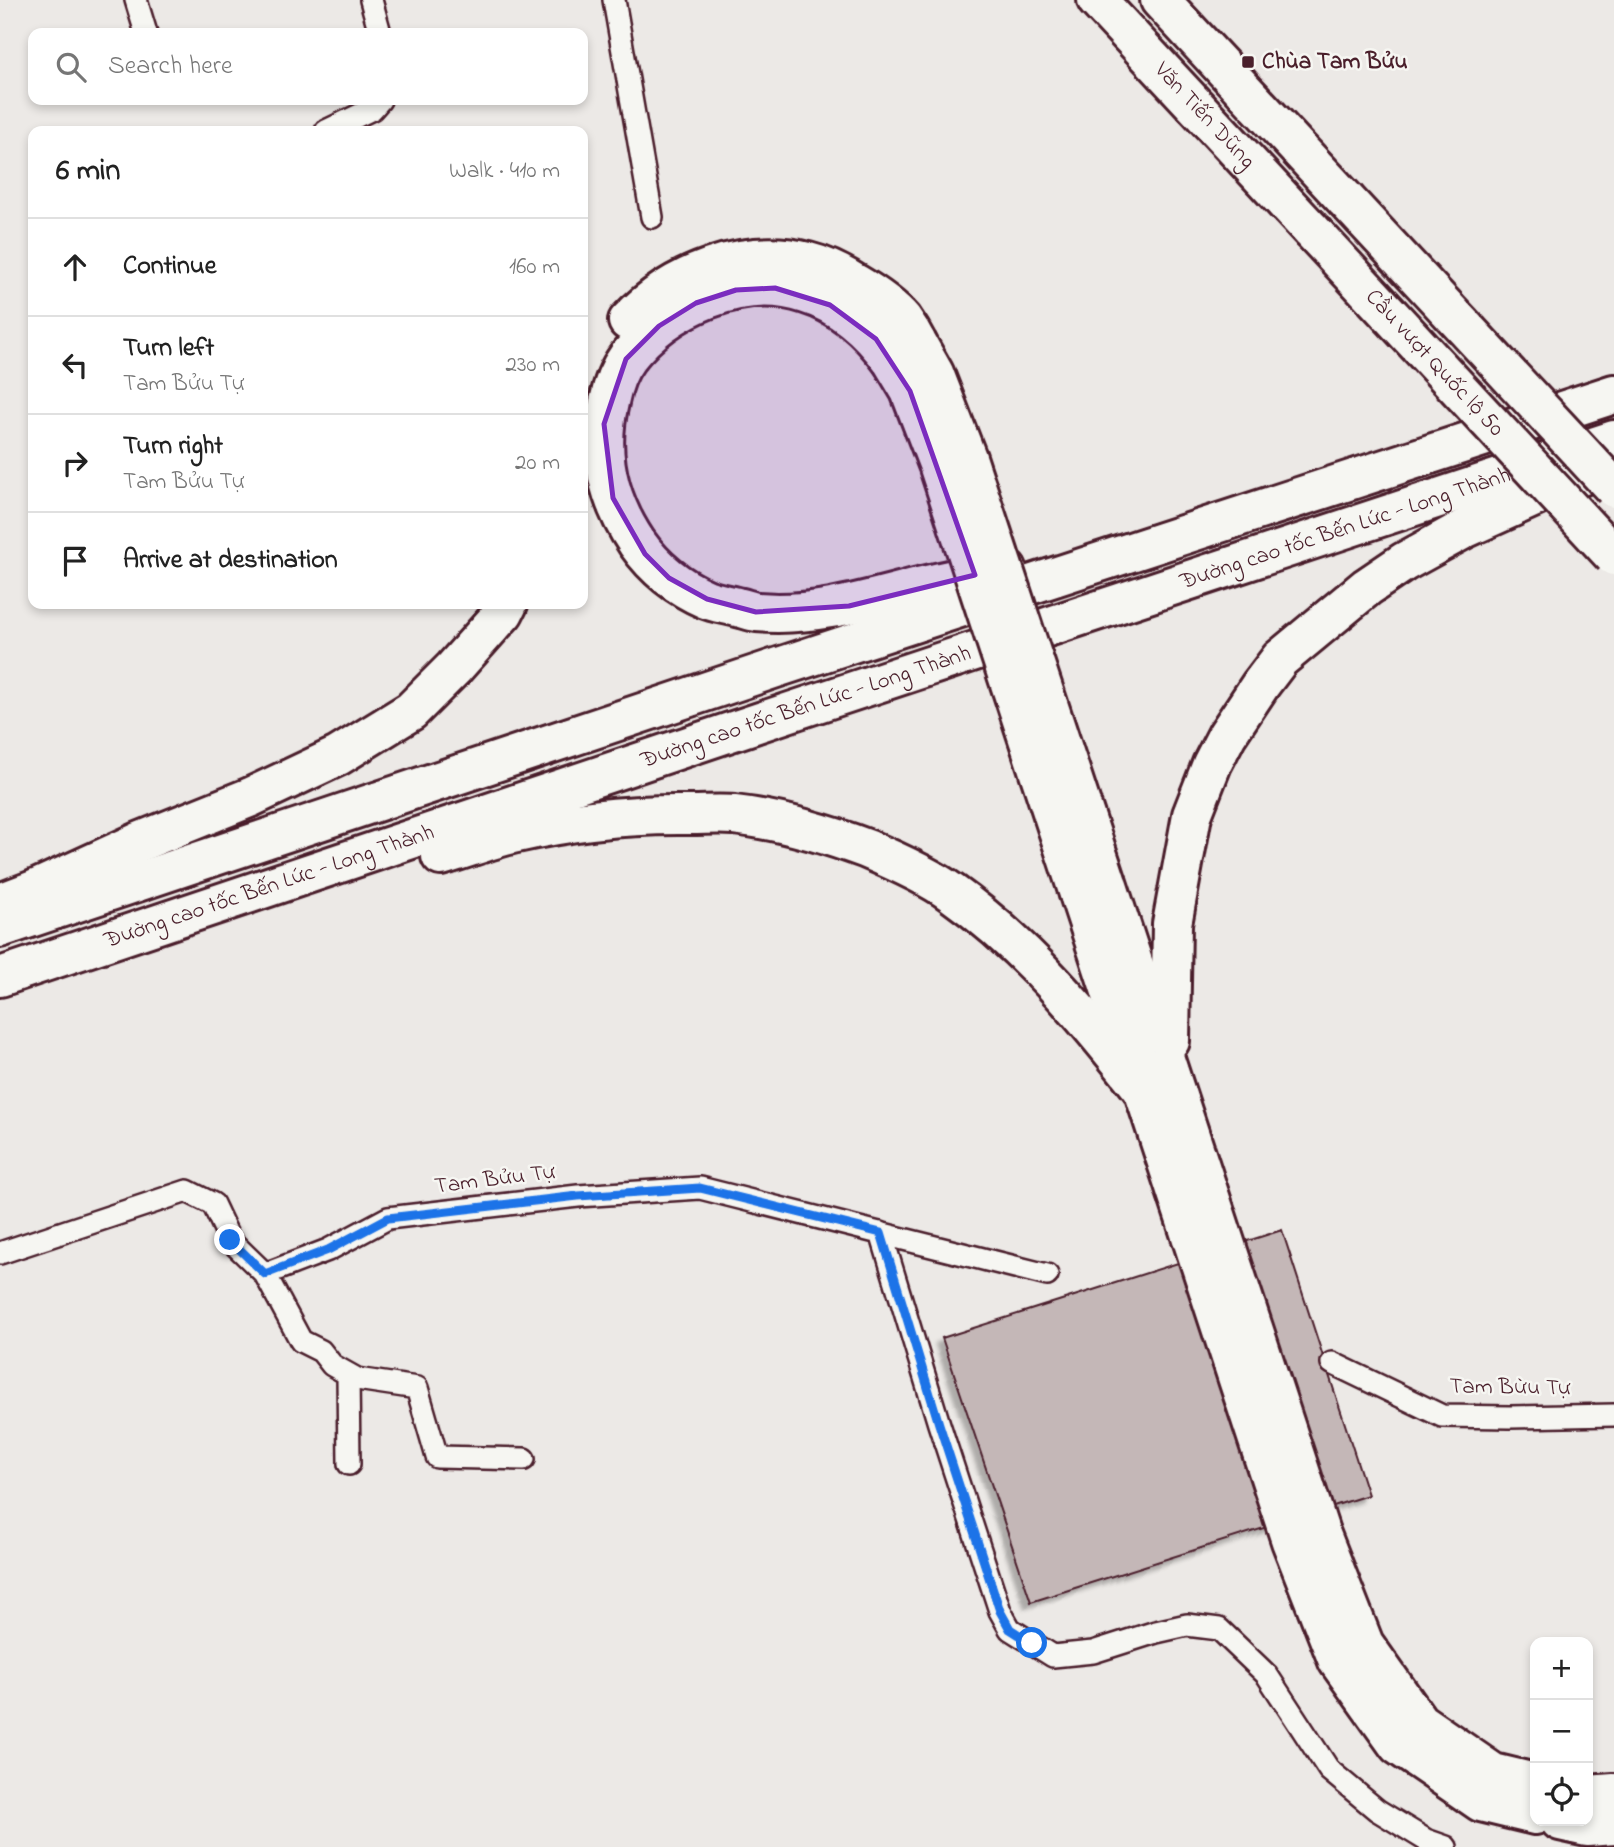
<!DOCTYPE html>
<html lang="en">
<head>
<meta charset="utf-8">
<style>
  body { margin:0; font-family:"Indie Flower",sans-serif; background:#f2f2f2; color:#222 }
  .controls { position:absolute; right:21px; bottom:21px; display:grid; overflow:hidden; border-radius:14px; box-shadow:0 4px 10px #0003 }
  .controls button { width:63px; height:63px; display:grid; place-items:center; padding:0; border:0; border-bottom:2px solid #e0e0e0; background:#fff; color:#222; font:35px sans-serif }
  .stop { position:absolute; width:21px; height:21px; margin:-16px; border:5px solid #1a73e8; border-radius:50%; background:#fff }
  .stop.end { background:#1a73e8; border-color:#fff; box-shadow:0 2px 7px #0008 }
  .list { margin:0; padding:0; list-style:none }
  h2 { display:flex; justify-content:space-between; align-items:center; height:91px; margin:0; padding:0 28px; font-size:30px }
  h2 small { font-size:23px; font-weight:400; color:#767676 }
  .list li { display:grid; grid-template-columns:46px 1fr auto; gap:21px; align-items:center; box-sizing:border-box; height:98px; padding:0 28px; border-top:2px solid #e0e0e0 }
  .list b { display:block; font-size:26px; white-space:nowrap }
  .list p { margin:0; font-size:23px; white-space:nowrap; color:#767676 }
  .list em { font-size:23px; font-style:normal; color:#767676 }
  .icon { flex:none; width:38px; height:38px; fill:none; stroke:currentColor; stroke-width:2; stroke-linecap:round; stroke-linejoin:round }
  .map { position:relative; flex:none; width:1614px; height:1847px; overflow:hidden }
  .search { position:absolute; background:#fff; box-shadow:0 4px 10px #0003; left:28px; top:28px; width:560px; height:77px; display:flex; align-items:center; gap:18px; box-sizing:border-box; padding:0 24px; border-radius:14px; color:#767676; font-size:26px }
  .panel { position:absolute; background:#fff; box-shadow:0 4px 10px #0003; left:28px; top:126px; width:560px; height:483px; border-radius:14px }
  .map>svg:first-child { display:block }
  .building { fill:#c4b7b7; stroke:#4a1f2b; stroke-width:2; filter:url(#shadow) }
  .lines { fill:none; stroke-linecap:round; stroke-linejoin:round }
  .street-casing { stroke:#4a1f2b; stroke-width:26 }
  .highway-casing { stroke:#4a1f2b; stroke-width:44 }
  .street { stroke:#f6f6f2; stroke-width:21 }
  .highway { stroke:#f6f6f2; stroke-width:38 }
  .highway-bridge-casing { stroke:#4a1f2b; stroke-width:44; stroke-linecap:butt }
  .highway-bridge { stroke:#f6f6f2; stroke-width:38 }
  .route { stroke:#1a73e8; stroke-width:9 }
  .marked { fill:#7b2cbf; fill-opacity:0.2; stroke:#7b2cbf; stroke-width:5; stroke-linejoin:round }
  .poi-dot { fill:#4a1f2b; stroke:#f6f6f2; stroke-width:2.5 }
  .labels { text-anchor:middle; dominant-baseline:central; stroke-width:5; stroke-linejoin:round; paint-order:stroke }
  .poi-label { font-size:23px; font-weight:bold; fill:#4a1f2b; stroke:#f6f6f2; text-anchor:start }
  .street-label { font-size:23px; fill:#4a1f2b; stroke:#f6f6f2 }
</style>
</head>
<body>
<div class="map">
<svg width="1614" height="1847" viewBox="0 0 1614 1847">
  <defs>
    <filter id="shadow"><feDropShadow dx="-6" dy="6" stdDeviation="2" flood-color="#0004"/></filter>
  </defs>
  <rect width="100%" height="100%" fill="#ece9e6"/>
  <filter id="ink" filterUnits="userSpaceOnUse"><feTurbulence type="fractalNoise" baseFrequency=".0143" numOctaves="2"/><feDisplacementMap in="SourceGraphic" scale="14" xChannelSelector="R" yChannelSelector="G"/><feConvolveMatrix kernelMatrix="1 2 1 2 8 2 1 2 1" color-interpolation-filters="sRGB"/></filter>
  <g filter="url(#ink)">
    <!-- building -->
    <path class="building" d="M 1282,1230 L 1368,1495 L 1031,1602 L 942,1338 Z"/>
    <g class="lines">
      <!-- street casing -->
      <g class="street-casing">
        <path id="street" d="M 136,0 L 146,33
          M 371,0 L 380,33
          M 614,0 L 652,217
          M 326,131 L 372,109 L 380,100
          M 881,1233 L 939,1424 L 1000,1611 L 1010,1629 L 1053,1656 L 1093,1652 L 1156,1632 L 1187,1625 L 1219,1629 L 1267,1675 L 1329,1770 L 1377,1810 L 1426,1840 L 1446,1847
          M 0,1253 L 187,1191 L 213,1204 L 230,1240 L 265,1274 L 328,1250 L 388,1218 L 578,1196 L 700,1188 L 1047,1275
          M 265,1274 L 301,1341 L 321,1351 L 332,1365 L 357,1379 L 417,1388 L 437,1457 L 524,1459
          M 1332,1363 L 1442,1416 L 1510,1417 L 1614,1415
          M 348,1375 L 349,1464"/>
      </g>
      <!-- highway casing -->
      <g class="highway-casing">
        <g id="highway">
          <path id="s1" d="M 1097,0 L 1312,231"/>
          <path d="M 1160,0 L 1346,200"/>
          <path d="M 628,321 C 672,274 744,246 808,262 C 824,266 842,275 856,284 C 873,294 890,305 903,320 C 908,327 913,335 917,343"/>
          <path d="M 892,361 C 870,331 842,305 806,294 C 742,273 667,307 627,358 C 618,370 612,387 609,402 C 597,452 608,500 637,543 C 654,567 678,587 706,599 C 715,603 727,604 737,607 C 743,608 750,611 757,612 C 813,617 865,601 919,587 C 948,580 977,574 1007,569"/>
          <path d="M 441,856 C 465,849 488,840 512,834 C 571,820 631,814 691,815 C 705,815 720,814 734,815 C 779,820 824,833 867,849 C 893,860 929,876 952,893 C 1027,946 1086,1018 1143,1090"/>
          <path d="M 1107,883 L 1320,1532 L 1364,1644 L 1419,1722 L 1493,1773 L 1535,1783"/>
          <path d="M 1079,894 L 1291,1541 L 1338,1661 L 1398,1745 L 1481,1802 L 1535,1815"/>
          <path d="M 0,903 L 34,890 L 139,842 L 251,797 L 338,756 L 411,711 L 454,668 L 504,612 L 508,604"/>
          <path d="M 0,928 L 779,667 L 1614,394"/>
          <path id="s2" d="M 0,977 L 793,711 L 1614,440"/>
          <path d="M 1170,1041 L 1172,924 L 1192,815 L 1212,764 L 1227,735 L 1261,684 L 1280,659 L 1367,587 L 1404,562 L 1464,529 L 1581,476"/>
          <path d="M 1588,1795 L 1614,1793"/>
          <path d="M 1560,1821 L 1587,1827 L 1614,1825"/>
        </g>
      </g>
      <!-- street -->
      <use href="#street" class="street"/>
      <!-- highway -->
      <use href="#highway" class="highway"/>
      <!-- highway-bridge casing -->
      <g class="highway-bridge-casing">
        <g id="highway-bridge">
          <path d="M 1346,200 L 1614,488"/>
          <path id="s3" d="M 1312,231 L 1614,556"/>
          <path d="M 917,343 L 934,373 L 967,458 L 1107,883"/>
          <path d="M 892,361 L 910,391 L 938,464 L 1079,894"/>
        </g>
      </g>
      <!-- highway-bridge -->
      <use href="#highway-bridge" class="highway-bridge"/>
    </g>
  </g>
  <g class="lines" filter="url(#ink)">
    <!-- route -->
    <path class="route" d="M 230,1240 L 265,1274 L 328,1250 L 388,1218 L 578,1196 L 700,1188 L 881,1233 L 939,1424 L 1000,1611 L 1010,1629 L 1032,1643"/>
  </g>
  <!-- marked area -->
  <path class="marked" d="M 775,288 L 830,305 L 876,339 L 910,391 L 975,575 L 849,606 L 756,612 L 707,599 L 669,578 L 645,554 L 613,498 L 604,424 L 626,359 L 659,326 L 696,303 L 736,290 Z"/>
  <!-- markers -->
  <rect class="poi-dot" x="1241" y="55" width="14" height="14" rx="3.5"/>
  <g class="labels">
    <!-- poi labels -->
    <g class="poi-label">
      <text x="1262" y="62">Chùa Tam Bửu</text>
    </g>
    <!-- street labels -->
    <g class="street-label">
      <text stroke="none"><textPath href="#s1" startOffset="158">Văn Tiến Dũng</textPath></text>
      <text stroke="none"><textPath href="#s3" startOffset="180">Cầu vượt Quốc lộ 50</textPath></text>
      <text stroke="none"><textPath href="#s2" startOffset="1418">Đường cao tốc Bến Lức - Long Thành</textPath></text>
      <text stroke="none"><textPath href="#s2" startOffset="850">Đường cao tốc Bến Lức - Long Thành</textPath></text>
      <text stroke="none"><textPath href="#s2" startOffset="284">Đường cao tốc Bến Lức - Long Thành</textPath></text>
      <text transform="translate(495 1180) rotate(-7)">Tam Bửu Tự</text>
      <text transform="translate(1510 1388) rotate(1)">Tam Bừu Tự</text>
    </g>
  </g>
</svg>
<div class="controls">
<button>+</button>
<button>−</button>
<button><svg class="icon" aria-label="locate" viewBox="0 0 24 24"><circle cx="12" cy="12" r="6"/><path d="M12 2v4M12 18v4M2 12h4M18 12h4"/></svg></button>
</div>
<div class="stop" style="left:1032px;top:1643px"></div>
<div class="stop end" style="left:230px;top:1240px"></div>
<div class="search"><svg class="icon" aria-label="search" viewBox="0 0 24 24"><circle cx="10" cy="10" r="6"/><path d="M15 15l6 6"/></svg>Search here</div>
<section class="panel">
<h2>6 min<small>Walk · 410 m</small></h2>
<ul class="list">
<li><svg class="icon" aria-label="ahead" viewBox="0 0 24 24"><path d="M12 20V5M6 11l6-6 6 6"/></svg><div><b>Continue</b></div><em>160 m</em></li>
<li><svg class="icon" aria-label="left" viewBox="0 0 24 24"><path d="M17 20v-9H6M10 6l-5 5 5 5"/></svg><div><b>Turn left</b><p>Tam Bửu Tự</p></div><em>230 m</em></li>
<li><svg class="icon" aria-label="right" viewBox="0 0 24 24"><path d="M7 20v-9h11M14 6l5 5-5 5"/></svg><div><b>Turn right</b><p>Tam Bửu Tự</p></div><em>20 m</em></li>
<li><svg class="icon" aria-label="arrive" viewBox="0 0 24 24"><path d="M6 21V4h12l-3 4 3 4H6"/></svg><div><b>Arrive at destination</b></div></li>
</ul>
</section>
</div>
</body>
</html>
